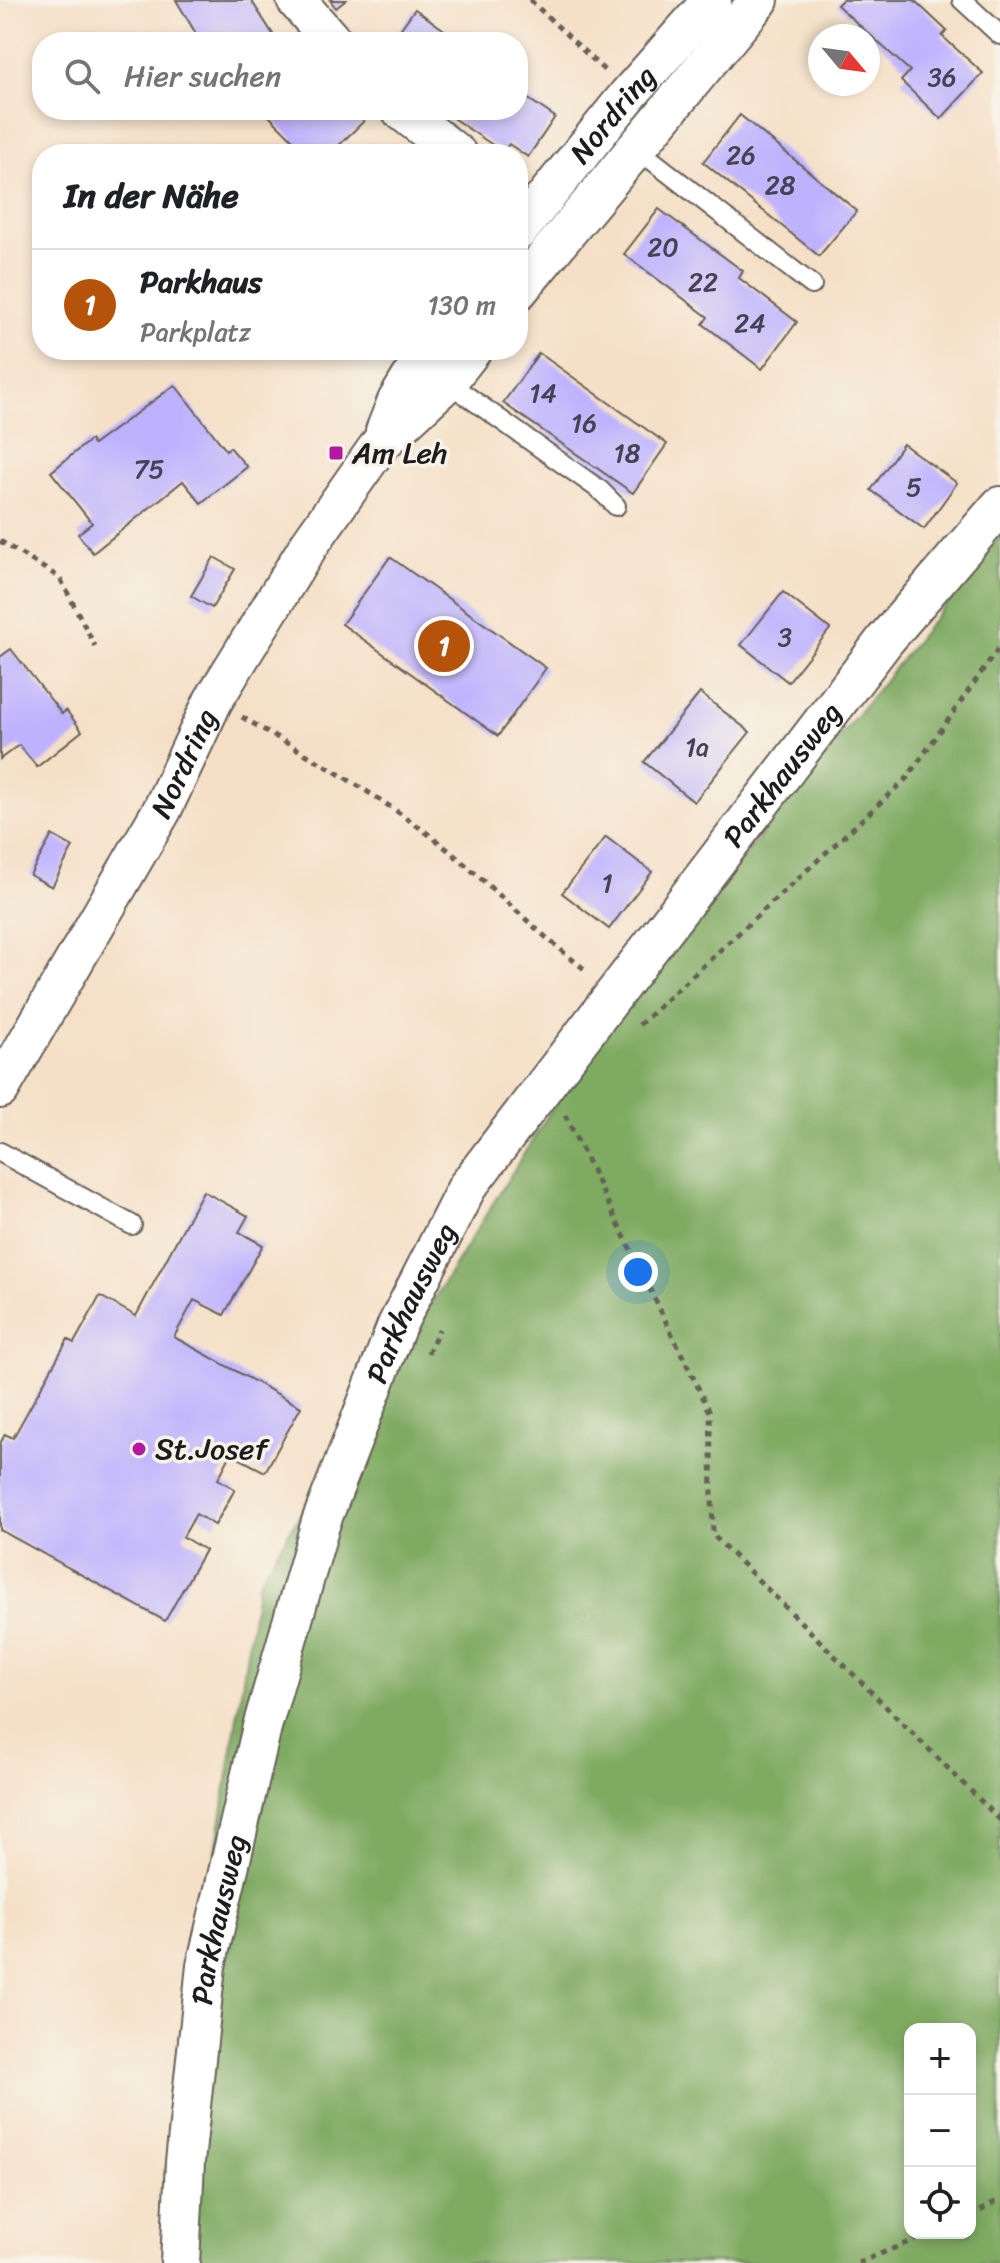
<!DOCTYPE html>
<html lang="de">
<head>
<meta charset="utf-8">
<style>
  body { margin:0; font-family:Sriracha,sans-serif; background:#f2f2f2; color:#202124 }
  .controls { position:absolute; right:24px; bottom:24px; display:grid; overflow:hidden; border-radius:16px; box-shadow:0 4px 12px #0003 }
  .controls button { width:72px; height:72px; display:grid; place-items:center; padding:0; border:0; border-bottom:2px solid #e0e0e0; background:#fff; color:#202124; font:40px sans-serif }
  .compass { position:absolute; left:808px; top:24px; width:72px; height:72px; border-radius:50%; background:#fff; box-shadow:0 4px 12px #0003; rotate:119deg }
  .you { position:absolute; left:638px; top:1272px; width:28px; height:28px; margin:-20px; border:6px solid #fff; border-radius:50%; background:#1a73e8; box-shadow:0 0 0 12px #1a73e833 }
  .badge { display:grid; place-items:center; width:52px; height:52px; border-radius:50%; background:#b45309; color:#fff; font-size:26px; font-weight:700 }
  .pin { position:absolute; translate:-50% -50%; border:4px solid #fff; box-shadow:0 2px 8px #0006 }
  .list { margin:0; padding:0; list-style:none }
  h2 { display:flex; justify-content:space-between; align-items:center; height:104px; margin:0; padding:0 32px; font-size:34px }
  h2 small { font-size:26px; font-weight:400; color:#757577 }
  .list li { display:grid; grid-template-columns:52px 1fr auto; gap:24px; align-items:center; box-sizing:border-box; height:112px; padding:0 32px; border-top:2px solid #e0e0e0 }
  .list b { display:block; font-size:30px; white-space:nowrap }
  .list p { margin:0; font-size:26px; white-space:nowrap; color:#757577 }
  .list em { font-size:26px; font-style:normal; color:#757577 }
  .icon { flex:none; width:44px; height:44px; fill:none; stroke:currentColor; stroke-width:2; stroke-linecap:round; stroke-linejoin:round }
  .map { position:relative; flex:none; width:1000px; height:2263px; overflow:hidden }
  .search { position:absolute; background:#fff; box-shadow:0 4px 12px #0003; left:32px; top:32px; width:496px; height:88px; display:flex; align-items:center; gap:20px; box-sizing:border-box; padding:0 28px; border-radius:32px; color:#757577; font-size:30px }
  .panel { position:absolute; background:#fff; box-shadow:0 4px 12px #0003; left:32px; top:144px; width:496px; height:216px; border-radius:32px }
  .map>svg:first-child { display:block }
  .forest { fill:#7faa62; stroke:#4e633f; stroke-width:2; fill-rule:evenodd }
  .building { fill:#beb2fe }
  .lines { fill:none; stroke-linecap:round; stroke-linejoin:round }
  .service-casing { stroke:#686158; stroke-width:22 }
  .minor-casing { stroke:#686158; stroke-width:42 }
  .path { stroke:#686158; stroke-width:5; stroke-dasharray:6 6; stroke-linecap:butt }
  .service { stroke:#fff; stroke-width:18 }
  .minor { stroke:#fff; stroke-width:38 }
  .poi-dot { fill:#b5179e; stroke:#f7f3e8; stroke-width:3 }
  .labels { text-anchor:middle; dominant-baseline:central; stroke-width:7; stroke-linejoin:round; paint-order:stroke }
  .number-label { font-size:26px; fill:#444254 }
  .street-label { font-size:30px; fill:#1c1c1c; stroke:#f7f3e8 }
  .poi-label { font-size:30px; fill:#1c1c1c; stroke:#f7f3e8; text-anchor:start }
</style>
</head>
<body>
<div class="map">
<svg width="1000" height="2263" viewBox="0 0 1000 2263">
  <rect width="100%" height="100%" fill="#f7f3e8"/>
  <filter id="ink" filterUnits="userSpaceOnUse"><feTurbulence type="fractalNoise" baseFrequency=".0125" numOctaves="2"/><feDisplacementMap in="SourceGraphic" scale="16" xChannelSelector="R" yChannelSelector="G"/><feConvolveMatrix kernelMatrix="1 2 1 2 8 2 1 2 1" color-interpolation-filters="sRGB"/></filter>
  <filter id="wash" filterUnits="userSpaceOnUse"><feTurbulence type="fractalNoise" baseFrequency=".006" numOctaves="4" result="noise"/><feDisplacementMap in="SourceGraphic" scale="32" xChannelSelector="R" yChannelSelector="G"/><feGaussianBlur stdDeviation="1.8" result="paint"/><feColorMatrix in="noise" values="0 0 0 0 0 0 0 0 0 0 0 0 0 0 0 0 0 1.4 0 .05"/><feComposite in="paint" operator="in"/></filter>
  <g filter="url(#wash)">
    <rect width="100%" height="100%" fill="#f5e0c7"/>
    <!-- forest -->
    <path class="forest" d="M 1000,536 L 1000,2263 L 165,2263 L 164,2186 L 258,1582 L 584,1057 ZM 910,2029 L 970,2029 L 970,2233 L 910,2233 Z"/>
    <g id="blocks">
      <!-- building -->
      <path class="building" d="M 176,0 L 251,0 L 274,36 L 264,42 L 201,42 Z
        M 330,0 L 346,0 L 336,8 Z
        M 842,0 L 914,0 L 947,31 L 942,36 L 983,73 L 941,119 L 901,81 L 910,71 L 837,5 Z
        M 415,9 L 461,42 L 391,42 Z
        M 518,92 L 555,117 L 528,157 L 509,144 L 503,152 L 441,110 L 518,110 Z
        M 263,110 L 354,110 L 364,121 L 330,154 L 307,154 Z
        M 740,115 L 857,211 L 819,256 L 703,162 Z
        M 659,209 L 743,271 L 739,278 L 797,322 L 762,369 L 703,324 L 708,317 L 624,254 Z
        M 539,353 L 667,444 L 633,493 L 503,403 Z
        M 175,385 L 226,450 L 230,447 L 247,467 L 201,503 L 183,481 L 93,553 L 78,534 L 92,523 L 51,472 L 90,440 L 93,445 Z
        M 903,444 L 957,483 L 924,529 L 871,490 Z
        M 214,557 L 235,569 L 212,608 L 191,596 Z
        M 390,557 L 546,668 L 498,736 L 342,624 Z
        M 783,592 L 830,629 L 788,682 L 741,645 Z
        M 11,649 L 62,714 L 66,710 L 82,731 L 37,767 L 19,745 L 0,759 L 0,657 Z
        M 700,693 L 750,732 L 694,802 L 644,762 Z
        M 52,835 L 73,847 L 52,887 L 30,875 Z
        M 606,837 L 652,872 L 609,929 L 562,893 Z
        M 203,1191 L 248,1216 L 239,1232 L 263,1245 L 224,1315 L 194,1300 L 174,1337 L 301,1407 L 265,1472 L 231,1454 L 218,1479 L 235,1489 L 215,1525 L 196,1514 L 183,1537 L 205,1550 L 165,1621 L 0,1530 L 0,1444 L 5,1434 L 13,1438 L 68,1339 L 74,1343 L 100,1296 L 136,1316 Z"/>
    </g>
  </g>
  <g filter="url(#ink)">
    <use href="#blocks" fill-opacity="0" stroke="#686158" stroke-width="2"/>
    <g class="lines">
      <!-- service casing -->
      <g class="service-casing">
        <path id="service" d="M 962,0 L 1000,35
          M 635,147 L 812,285
          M 447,382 L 600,490 L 616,506
          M 0,1152 L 132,1225"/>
      </g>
      <!-- minor casing -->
      <g class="minor-casing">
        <g id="minor">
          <path d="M 296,0 L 333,42"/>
          <path d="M 401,110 L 457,154"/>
          <path id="s1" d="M 518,231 L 629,94 L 712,0"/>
          <path d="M 518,291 L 759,0"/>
          <path d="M 385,431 L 397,401 L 428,350"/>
          <path id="s2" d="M 0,1089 L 162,810 L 213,701 L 309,545 L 380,444 L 447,382 L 472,350"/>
          <path id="s3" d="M 180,2263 L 185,2162 L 206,1966 L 262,1727 L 321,1522 L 397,1325 L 467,1187 L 885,640 L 1000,506"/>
        </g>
      </g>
      <!-- path -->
      <path class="path" d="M 530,0 L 605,71
        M 0,541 L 60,578 L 95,646
        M 242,717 C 302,752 363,786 419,827 C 478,871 528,926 587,971
        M 639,1025 L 907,778 L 1000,646
        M 565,1115 L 710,1412 L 713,1535 L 1000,1820
        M 428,1353 L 439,1329
        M 970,2217 L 1000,2199
        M 858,2263 L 931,2233"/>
      <!-- service -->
      <use href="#service" class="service"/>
      <!-- minor -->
      <use href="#minor" class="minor"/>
    </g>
  </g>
  <!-- markers -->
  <g class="poi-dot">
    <rect x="328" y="445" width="16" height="16" rx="4"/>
    <circle cx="139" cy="1449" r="8"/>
  </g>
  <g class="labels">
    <!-- number labels -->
    <g class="number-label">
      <text x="942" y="77">36</text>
      <text x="741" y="155">26</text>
      <text x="780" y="185">28</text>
      <text x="663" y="247">20</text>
      <text x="703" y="282">22</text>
      <text x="750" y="323">24</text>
      <text x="543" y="393">14</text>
      <text x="584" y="423">16</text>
      <text x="627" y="453">18</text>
      <text x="149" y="469">75</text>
      <text x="914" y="487">5</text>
      <text x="785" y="637">3</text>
      <text x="697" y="747">1a</text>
      <text x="607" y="883">1</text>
    </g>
    <!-- street labels -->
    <g class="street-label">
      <text stroke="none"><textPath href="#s1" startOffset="150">Nordring</textPath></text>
      <text stroke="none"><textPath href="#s2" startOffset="374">Nordring</textPath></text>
      <text stroke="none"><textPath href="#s3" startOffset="1642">Parkhausweg</textPath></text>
      <text stroke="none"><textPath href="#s3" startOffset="994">Parkhausweg</textPath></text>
      <text stroke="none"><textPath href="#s3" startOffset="346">Parkhausweg</textPath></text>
    </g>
    <!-- poi labels -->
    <g class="poi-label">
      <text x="352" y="453">Am Leh</text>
      <text x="155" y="1449">St.Josef</text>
    </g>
  </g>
</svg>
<div class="controls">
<button>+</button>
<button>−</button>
<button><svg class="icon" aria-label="locate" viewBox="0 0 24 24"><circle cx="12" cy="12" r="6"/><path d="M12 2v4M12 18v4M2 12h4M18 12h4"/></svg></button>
</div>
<svg class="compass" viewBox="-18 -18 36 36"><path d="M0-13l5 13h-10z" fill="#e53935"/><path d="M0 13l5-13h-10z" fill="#757577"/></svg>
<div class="you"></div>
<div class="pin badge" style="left:444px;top:646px">1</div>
<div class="search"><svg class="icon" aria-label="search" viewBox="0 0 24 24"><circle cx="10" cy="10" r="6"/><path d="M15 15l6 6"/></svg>Hier suchen</div>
<section class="panel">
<h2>In der Nähe<small></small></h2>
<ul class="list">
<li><span class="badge">1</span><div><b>Parkhaus</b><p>Parkplatz</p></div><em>130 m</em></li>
</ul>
</section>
</div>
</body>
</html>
